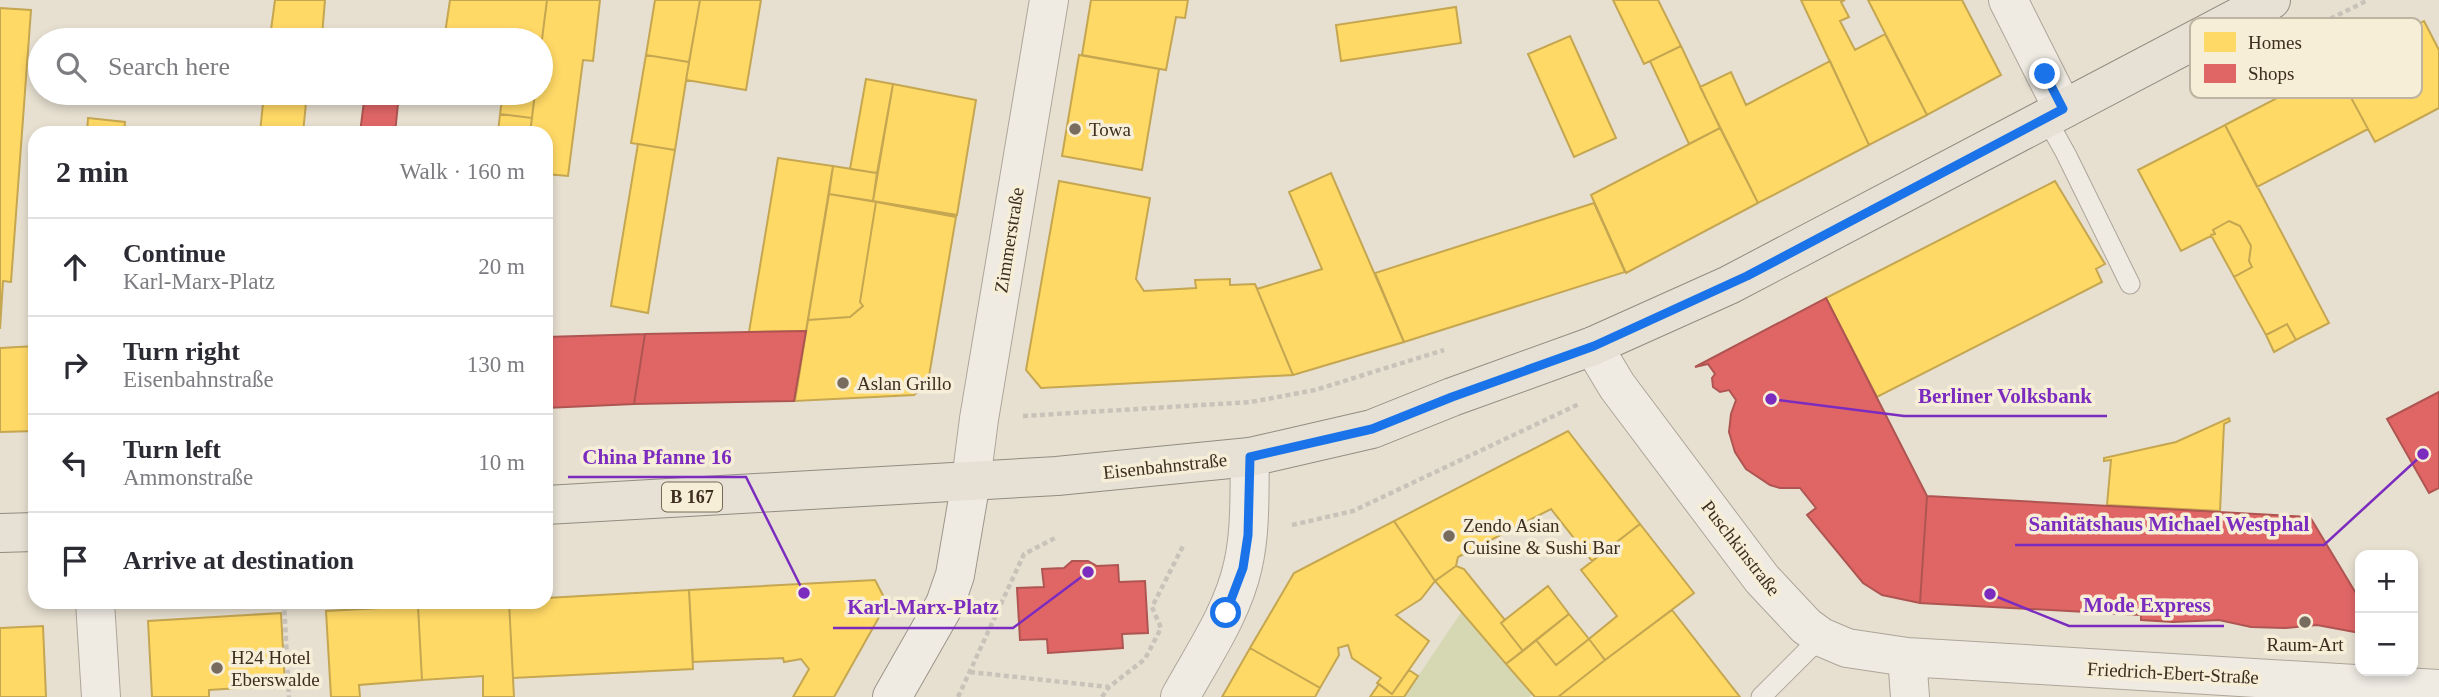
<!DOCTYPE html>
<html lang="en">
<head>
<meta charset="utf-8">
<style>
  body { margin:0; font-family:"Times New Roman",serif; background:#f2f2f3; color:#2b2b33 }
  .controls { position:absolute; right:21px; bottom:21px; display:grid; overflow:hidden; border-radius:14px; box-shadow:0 4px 10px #0003 }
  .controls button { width:63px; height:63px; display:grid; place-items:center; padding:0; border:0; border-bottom:2px solid #e1e1e2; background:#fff; color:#2b2b33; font:35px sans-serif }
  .stop { position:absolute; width:21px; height:21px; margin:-16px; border:5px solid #1a73e8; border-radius:50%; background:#fff }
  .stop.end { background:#1a73e8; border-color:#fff; box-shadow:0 2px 7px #0008 }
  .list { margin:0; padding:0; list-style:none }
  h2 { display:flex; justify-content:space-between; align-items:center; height:91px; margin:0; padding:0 28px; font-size:30px }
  h2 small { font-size:23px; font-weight:400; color:#7c7c81 }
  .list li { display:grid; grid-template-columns:46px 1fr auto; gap:21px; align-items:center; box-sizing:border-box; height:98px; padding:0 28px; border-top:2px solid #e1e1e2 }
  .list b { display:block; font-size:26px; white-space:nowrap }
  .list p { margin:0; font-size:23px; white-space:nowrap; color:#7c7c81 }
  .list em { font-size:23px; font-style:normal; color:#7c7c81 }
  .icon { flex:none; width:38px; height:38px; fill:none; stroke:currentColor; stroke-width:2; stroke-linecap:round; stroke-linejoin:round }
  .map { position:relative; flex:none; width:2439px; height:697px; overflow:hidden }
  .search { position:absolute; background:#fff; box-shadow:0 4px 10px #0003; left:28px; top:28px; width:525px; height:77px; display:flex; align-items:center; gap:18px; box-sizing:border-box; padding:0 24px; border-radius:38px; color:#7c7c81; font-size:26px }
  .panel { position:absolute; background:#fff; box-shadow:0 4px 10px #0003; left:28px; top:126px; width:525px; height:483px; border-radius:21px }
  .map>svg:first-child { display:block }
  .green { fill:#d6d7b3 }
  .homes { fill:#ffd966; stroke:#c5a651; stroke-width:2 }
  .shops { fill:#e06666; stroke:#af5551; stroke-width:2 }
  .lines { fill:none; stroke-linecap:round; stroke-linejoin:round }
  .lane-casing { stroke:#ada599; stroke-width:21 }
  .street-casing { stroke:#ada599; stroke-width:40 }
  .secondary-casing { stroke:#9c958a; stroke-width:40 }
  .primary-casing { stroke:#928b80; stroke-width:40 }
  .path { stroke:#c8c2b9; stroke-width:4.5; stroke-dasharray:5 3.5; stroke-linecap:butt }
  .lane { stroke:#efebe3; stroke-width:19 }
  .street { stroke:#efebe3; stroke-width:38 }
  .secondary { stroke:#efebe3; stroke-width:38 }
  .primary { stroke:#e6e1d4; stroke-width:38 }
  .route { stroke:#1a73e8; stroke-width:9 }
  .poi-dot { fill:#786c5e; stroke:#f7eed8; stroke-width:2.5 }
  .labels { text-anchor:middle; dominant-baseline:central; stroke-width:7; stroke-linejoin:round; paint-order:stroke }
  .shield { fill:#f7eed8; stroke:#756857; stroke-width:2 }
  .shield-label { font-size:18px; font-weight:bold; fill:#3d2e20 }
  .poi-label { font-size:19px; fill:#3d2e20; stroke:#f7eed8; text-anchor:start }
  .street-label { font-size:19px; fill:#3d2e20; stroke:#f7eed8 }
  .key { fill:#f7eed8; stroke:#bfb4a1; stroke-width:2 }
  .key-label { font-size:19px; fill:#3d2e20 }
  .leader { fill:none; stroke:#7b2cbf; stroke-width:2.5 }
  .callout-dot { fill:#7b2cbf; stroke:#f7eed8; stroke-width:2.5 }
  .callout-label { font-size:21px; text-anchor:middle; font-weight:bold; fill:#7b2cbf; stroke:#f7eed8; stroke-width:7; stroke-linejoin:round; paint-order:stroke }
</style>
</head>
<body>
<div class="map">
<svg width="2439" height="697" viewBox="0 0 2439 697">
  <rect width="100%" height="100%" fill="#e7e0d1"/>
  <!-- green -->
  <path class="green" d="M 1462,611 L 1532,694 L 1529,697 L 1404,697 Z"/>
  <!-- homes -->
  <path class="homes" d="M 275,0 L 325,0 L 322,36 L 271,30 Z
    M 450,0 L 547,0 L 541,47 L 541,40 L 444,40 Z
    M 547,0 L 600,0 L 593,61 L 583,60 L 568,176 L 546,174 L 546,133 L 530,133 L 535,93 L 541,93 L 541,47 Z
    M 655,0 L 700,0 L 689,62 L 646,55 Z
    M 700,0 L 761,0 L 746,90 L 686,80 Z
    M 1091,0 L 1188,0 L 1185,18 L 1176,17 L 1166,70 L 1082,55 Z
    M 1613,0 L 1658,0 L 1681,46 L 1644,64 Z
    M 1801,0 L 1845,0 L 1841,2 L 1849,17 L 1840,21 L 1855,50 L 1885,34 L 1927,115 L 1869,145 Z
    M 1868,0 L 1962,0 L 2001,75 L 1927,115 Z
    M 1456,7 L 1461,43 L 1341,61 L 1336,25 Z
    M 0,8 L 31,10 L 11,282 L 3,281 L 0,329 Z
    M 2424,21 L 2439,50 L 2439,108 L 2375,142 L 2335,68 Z
    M 272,30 L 314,35 L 313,40 L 270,40 Z
    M 1570,36 L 1616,138 L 1574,157 L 1528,54 Z
    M 1681,46 L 1720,128 L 1689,144 L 1650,61 Z
    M 646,55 L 689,62 L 675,150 L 631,143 Z
    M 1079,55 L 1159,69 L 1142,170 L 1062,156 Z
    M 1830,61 L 1869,145 L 1758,203 L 1700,87 L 1731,72 L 1746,105 Z
    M 2335,68 L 2368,129 L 2257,187 L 2225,125 Z
    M 866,79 L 893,84 L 877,173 L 850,169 Z
    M 893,84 L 976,100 L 957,215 L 873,201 Z
    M 264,93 L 307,93 L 303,133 L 260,133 Z
    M 503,93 L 535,93 L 532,118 L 500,114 Z
    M 500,114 L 532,118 L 530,133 L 498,133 Z
    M 88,118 L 125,122 L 124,133 L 87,133 Z
    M 2225,125 L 2329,323 L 2296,340 L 2287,324 L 2266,335 L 2234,277 L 2252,267 L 2249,261 L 2251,246 L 2240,226 L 2229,221 L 2213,230 L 2215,234 L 2181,251 L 2138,170 Z
    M 1720,128 L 1758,203 L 1626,273 L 1591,195 Z
    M 638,144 L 675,150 L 648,313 L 611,306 Z
    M 778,158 L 833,166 L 806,331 L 749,332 Z
    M 833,166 L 877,173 L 873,201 L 829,194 Z
    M 1331,173 L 1404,342 L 1293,375 L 1257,289 L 1322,269 L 1289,192 Z
    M 546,174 L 551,175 L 546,213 Z
    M 1059,181 L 1150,198 L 1136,279 L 1144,291 L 1196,288 L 1195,280 L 1230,279 L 1230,285 L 1255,284 L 1293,375 L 1041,388 L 1026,370 Z
    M 2055,181 L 2105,264 L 2096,269 L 2102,282 L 1877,397 L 1826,298 Z
    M 829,194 L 876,202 L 860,302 L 863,306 L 850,317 L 808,320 Z
    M 876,202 L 956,217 L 928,382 L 914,395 L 795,401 L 808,320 L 850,317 L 863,306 L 860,302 Z
    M 1594,203 L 1625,272 L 1404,342 L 1375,273 Z
    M 2229,221 L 2240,226 L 2251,246 L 2249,261 L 2252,267 L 2234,277 L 2211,235 L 2215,234 L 2213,230 Z
    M 2287,324 L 2296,340 L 2274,352 L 2266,335 Z
    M 35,346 L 35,431 L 0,432 L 0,348 Z
    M 2229,418 L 2230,421 L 2224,424 L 2220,511 L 2107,505 L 2111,460 L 2104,461 L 2104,458 L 2176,442 Z
    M 1568,431 L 1640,524 L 1592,561 L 1551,509 L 1458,557 L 1456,566 L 1435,581 L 1394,521 Z
    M 1394,521 L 1435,581 L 1421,599 L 1396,615 L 1429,641 L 1392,694 L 1377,683 L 1381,678 L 1352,658 L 1348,645 L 1338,648 L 1339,655 L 1320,688 L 1250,648 L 1294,573 Z
    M 1640,524 L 1694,593 L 1605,660 L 1589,639 L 1617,616 L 1581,570 Z
    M 1456,566 L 1464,569 L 1505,620 L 1501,623 L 1523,651 L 1506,664 L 1435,581 Z
    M 875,580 L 887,603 L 834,697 L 793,697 L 809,669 L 801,659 L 784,662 L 783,658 L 693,662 L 689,590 Z
    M 1548,586 L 1569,614 L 1523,651 L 1501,623 Z
    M 689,590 L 693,669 L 513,678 L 509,602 L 546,602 L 546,598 Z
    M 485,602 L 509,602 L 514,697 L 483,697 L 483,676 L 422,680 L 418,606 Z
    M 418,606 L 422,680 L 359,685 L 360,697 L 331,697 L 326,611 Z
    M 1672,610 L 1740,697 L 1558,697 L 1605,660 Z
    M 281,613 L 285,685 L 209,690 L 209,697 L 152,697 L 148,621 Z
    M 1569,614 L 1589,639 L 1556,665 L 1536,640 Z
    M 43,626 L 46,697 L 0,697 L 0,628 Z
    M 1589,639 L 1605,660 L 1558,697 L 1535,697 L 1506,664 L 1536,640 L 1556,665 Z
    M 1250,648 L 1320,688 L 1315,697 L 1222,697 Z
    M 1409,670 L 1418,676 L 1404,697 L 1370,697 L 1379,684 L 1392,694 Z"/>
  <!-- shops -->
  <path class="shops" d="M 365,93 L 399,94 L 395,133 L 360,133 Z
    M 1826,298 L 1927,496 L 1920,603 L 1882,595 L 1863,583 L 1807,515 L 1816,508 L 1800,488 L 1780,488 L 1770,485 L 1746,469 L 1735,452 L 1729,432 L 1731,414 L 1736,400 L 1729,390 L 1720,392 L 1713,387 L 1712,378 L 1715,374 L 1708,364 L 1695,367 Z
    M 806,331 L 794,401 L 634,404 L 645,334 Z
    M 645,334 L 634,404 L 546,408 L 546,337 Z
    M 2439,392 L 2439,488 L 2429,493 L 2387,419 Z
    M 1927,496 L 2310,517 L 2360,600 L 2360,633 L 2317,625 L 2285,628 L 2251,627 L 2219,620 L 2173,622 L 2141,620 L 2141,615 L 1920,603 Z
    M 1072,561 L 1088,561 L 1097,566 L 1118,565 L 1119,582 L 1145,581 L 1148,633 L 1122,634 L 1123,648 L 1048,653 L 1047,639 L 1020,640 L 1017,588 L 1044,587 L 1042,569 L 1064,568 Z"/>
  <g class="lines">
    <!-- lane casing -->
    <g class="lane-casing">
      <path id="lane" d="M 2046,118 L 2066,154 L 2130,284
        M 1761,697 L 1821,637"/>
    </g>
    <!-- street casing -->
    <g class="street-casing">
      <path id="street" d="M 2008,0 L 2063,109
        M 1593,346 L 1617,386 L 1762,579 L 1806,626 L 1821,637 L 1847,648 L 1907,657 L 2439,689
        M 971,481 L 979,419 L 1049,0
        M 95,602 L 101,697
        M 1907,657 L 1910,697
        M 1180,697 C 1203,655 1233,612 1243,565 C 1251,530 1249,493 1250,457"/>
    </g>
    <!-- secondary casing -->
    <g class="secondary-casing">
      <path id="secondary" d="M 892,697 L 945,604 L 955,575 L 971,481"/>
    </g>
    <!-- primary casing -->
    <g class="primary-casing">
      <path id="primary" d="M 546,505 L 1057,476 L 1250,457 L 1372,429 L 1452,397 L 1593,346 L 1729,285 L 2271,0
        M 0,533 L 35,532"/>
    </g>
    <!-- path -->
    <path class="path" d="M 2300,34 L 2368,0
      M 1023,416 L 1251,402 L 1315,390 L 1444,350
      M 1292,525 L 1353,511 L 1579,404
      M 284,602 L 289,697
      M 970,672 L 1109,687 L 1145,659 L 1161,628 L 1152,607 L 1184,544
      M 958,697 L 1024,554 L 1057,537
      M 1102,697 L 1109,687"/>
    <!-- lane -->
    <use href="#lane" class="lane"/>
    <!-- street -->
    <use href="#street" class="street"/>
    <!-- secondary -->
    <use href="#secondary" class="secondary"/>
    <!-- primary -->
    <use href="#primary" class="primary"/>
  </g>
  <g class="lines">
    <!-- route -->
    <path class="route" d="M 1226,613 L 1243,568 L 1248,535 L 1250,457 L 1372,429 L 1452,397 L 1594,346 L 1747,276 L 2063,109 L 2045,74"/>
  </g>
  <!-- markers -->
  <g class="poi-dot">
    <circle cx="1075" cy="129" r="7"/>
    <circle cx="843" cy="383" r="7"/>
    <circle cx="1449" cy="536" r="7"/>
    <circle cx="2305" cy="622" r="7"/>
    <circle cx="217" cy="668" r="7"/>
  </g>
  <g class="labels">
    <!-- shield labels -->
    <rect class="shield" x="662" y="482.5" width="60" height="29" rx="5"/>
    <g class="shield-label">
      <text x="692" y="497">B 167</text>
    </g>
    <!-- poi labels -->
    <g class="poi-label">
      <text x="1089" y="129">Towa</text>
      <text x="857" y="383">Aslan Grillo</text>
      <text x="1463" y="525">Zendo Asian<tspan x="1463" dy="22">Cuisine &amp; Sushi Bar</tspan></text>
      <text x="2305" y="644" text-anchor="middle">Raum-Art</text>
      <text x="231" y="657">H24 Hotel<tspan x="231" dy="22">Eberswalde</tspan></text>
    </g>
    <!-- street labels -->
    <g class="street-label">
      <text transform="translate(1009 240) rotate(-81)">Zimmerstraße</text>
      <text transform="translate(1165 466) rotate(-6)">Eisenbahnstraße</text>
      <text transform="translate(1741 548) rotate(52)">Puschkinstraße</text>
      <text transform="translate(2173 673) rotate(3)">Friedrich-Ebert-Straße</text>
    </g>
  </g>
  <!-- legend -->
  <rect x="2190" y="18" width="232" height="80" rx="10" class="key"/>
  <rect x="2204" y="32" width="32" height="20" fill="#ffd966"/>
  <rect x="2204" y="64" width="32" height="19" fill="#e06666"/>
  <g class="key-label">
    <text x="2248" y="49">Homes</text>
    <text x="2248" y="80">Shops</text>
  </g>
  <!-- callouts -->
  <path class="leader" d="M1771 399L1904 416H2107M804 593L746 477H568M2423 454L2324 545H2015M1990 594L2069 626H2224M1088 572L1013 628H833"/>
  <g class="callout-dot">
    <circle cx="1771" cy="399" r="7"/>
    <circle cx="804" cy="593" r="7"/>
    <circle cx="2423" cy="454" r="7"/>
    <circle cx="1990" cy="594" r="7"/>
    <circle cx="1088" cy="572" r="7"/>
  </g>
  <g class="callout-label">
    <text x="2005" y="403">Berliner Volksbank</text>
    <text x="657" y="464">China Pfanne 16</text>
    <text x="2169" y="531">Sanitätshaus Michael Westphal</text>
    <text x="2147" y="612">Mode Express</text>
    <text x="923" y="614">Karl-Marx-Platz</text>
  </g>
</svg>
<div class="controls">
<button>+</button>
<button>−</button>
</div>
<div class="stop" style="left:1226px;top:613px"></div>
<div class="stop end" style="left:2045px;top:74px"></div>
<div class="search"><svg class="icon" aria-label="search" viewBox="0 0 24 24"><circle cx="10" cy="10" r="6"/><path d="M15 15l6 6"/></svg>Search here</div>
<section class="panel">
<h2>2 min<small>Walk · 160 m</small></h2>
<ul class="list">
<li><svg class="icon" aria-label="ahead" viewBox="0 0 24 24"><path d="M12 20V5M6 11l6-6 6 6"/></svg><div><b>Continue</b><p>Karl-Marx-Platz</p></div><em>20 m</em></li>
<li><svg class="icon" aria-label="right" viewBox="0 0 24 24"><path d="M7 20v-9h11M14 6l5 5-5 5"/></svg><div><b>Turn right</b><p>Eisenbahnstraße</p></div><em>130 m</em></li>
<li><svg class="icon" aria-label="left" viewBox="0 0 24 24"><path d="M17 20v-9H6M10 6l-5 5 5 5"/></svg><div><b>Turn left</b><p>Ammonstraße</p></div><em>10 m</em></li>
<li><svg class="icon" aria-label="arrive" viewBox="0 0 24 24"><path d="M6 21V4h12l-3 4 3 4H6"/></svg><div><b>Arrive at destination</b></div></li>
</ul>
</section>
</div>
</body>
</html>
